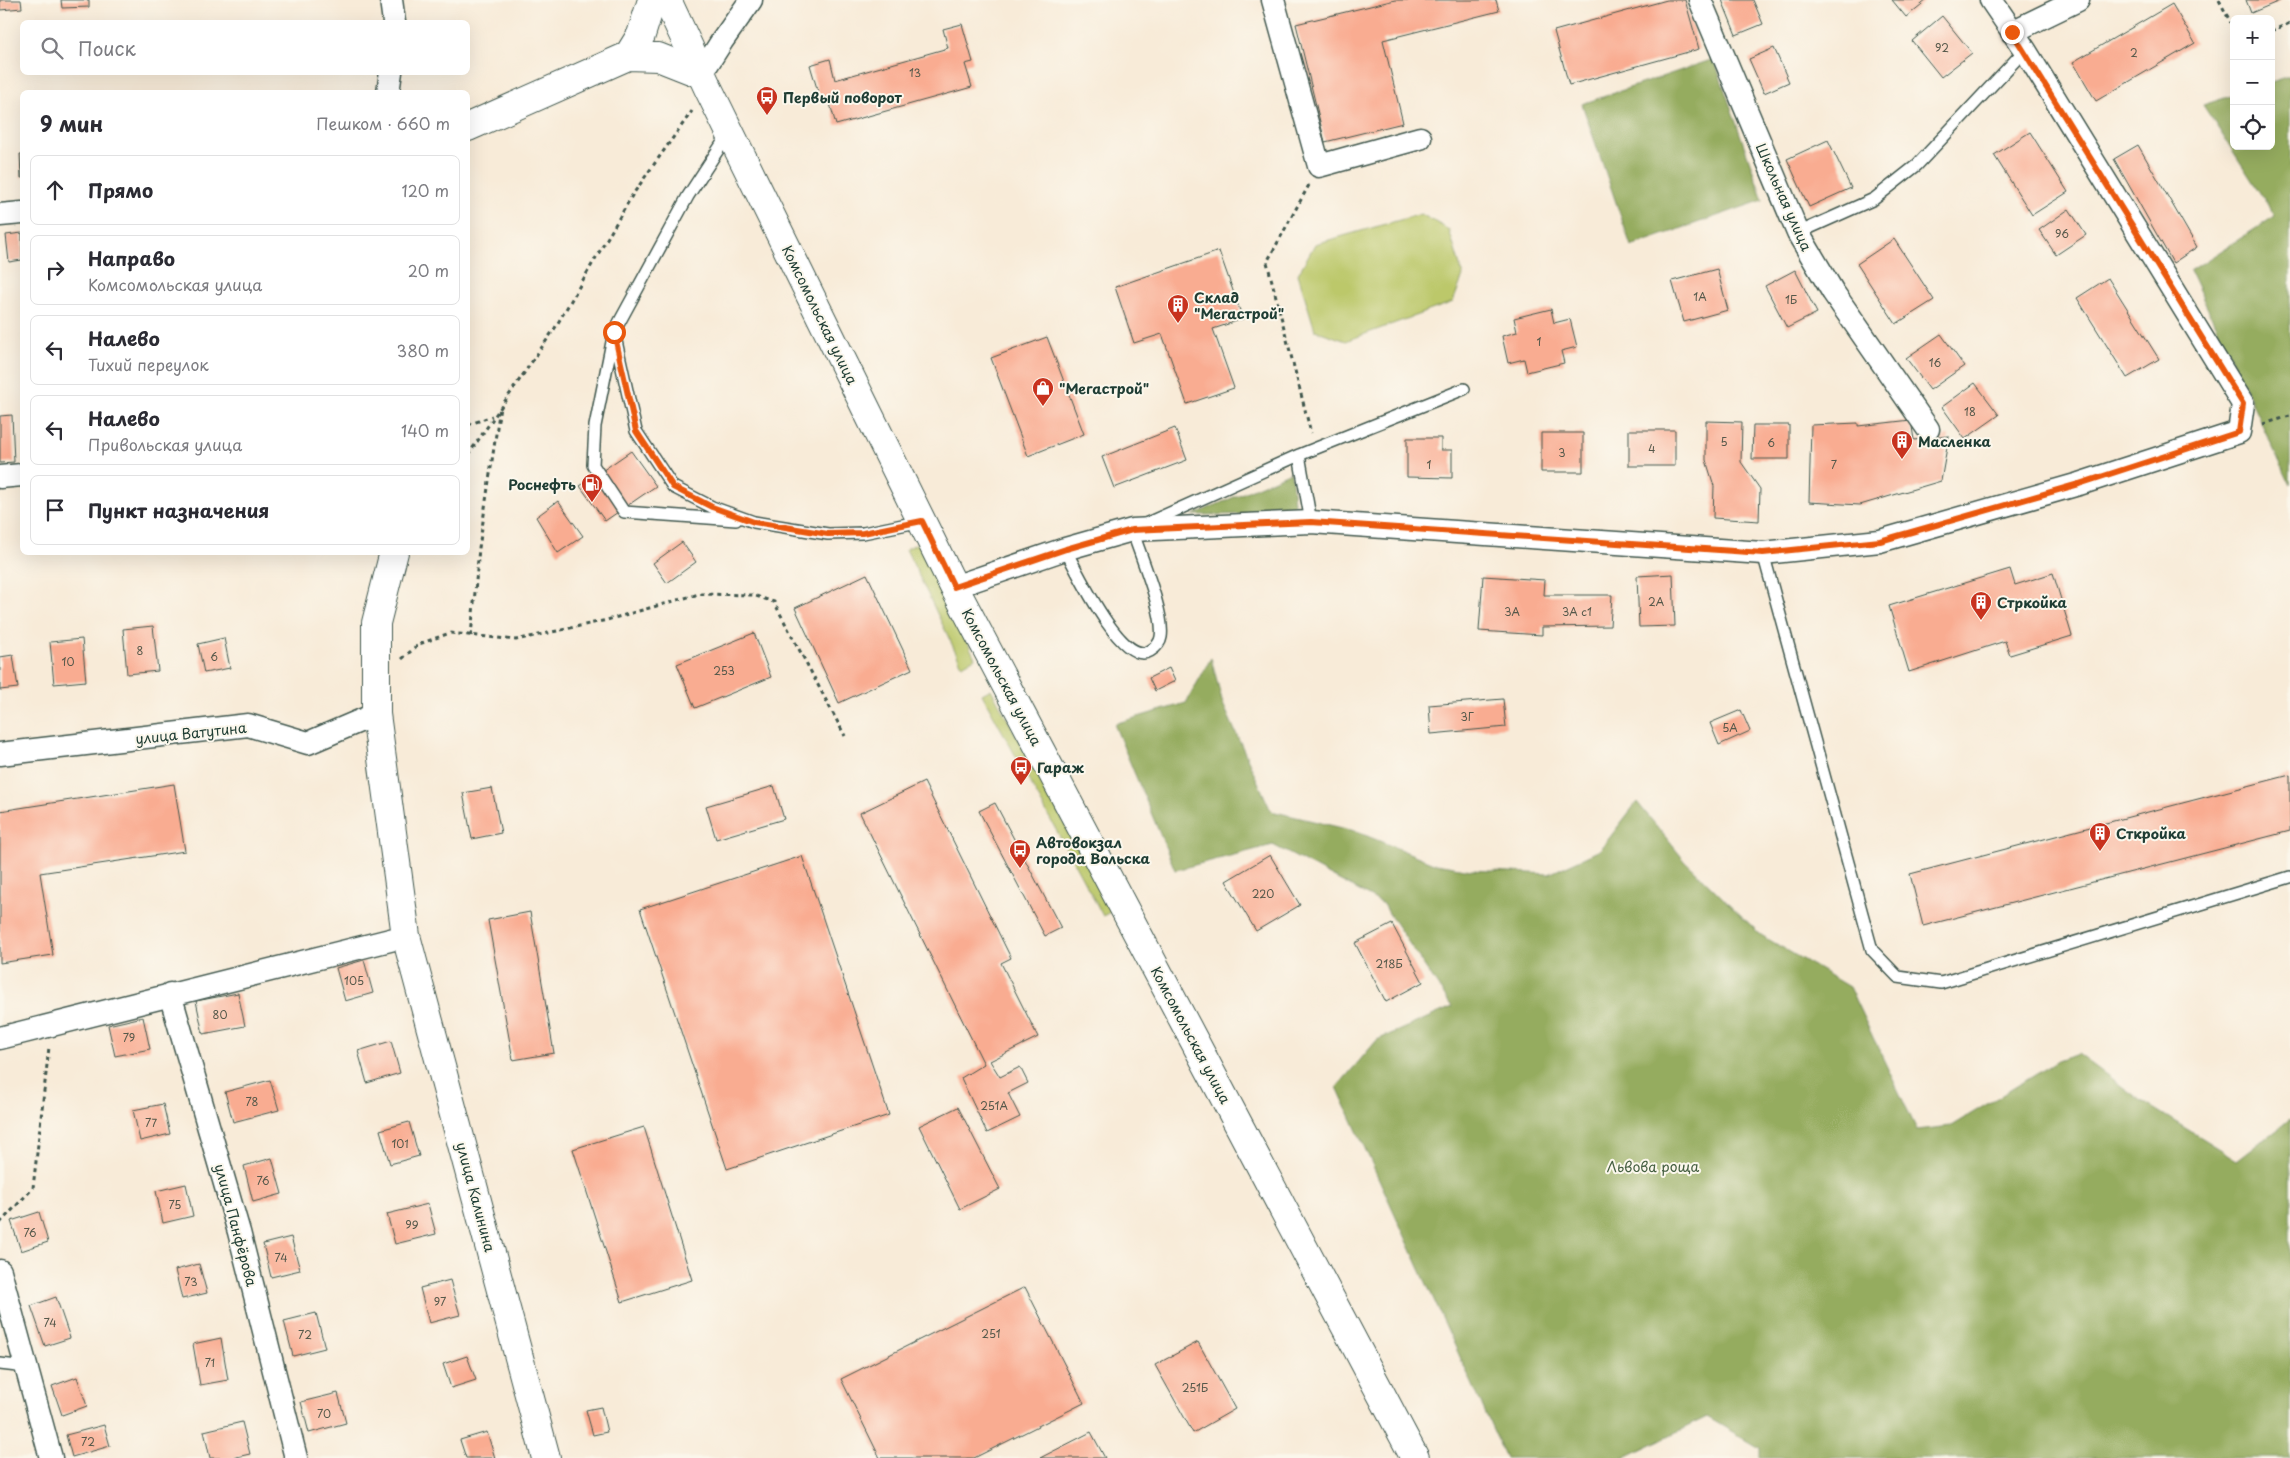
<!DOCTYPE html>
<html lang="ru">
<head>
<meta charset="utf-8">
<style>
  body { margin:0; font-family:"Playpen Sans",sans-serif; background:#f2f2f3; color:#2b2b33 }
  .controls { position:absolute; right:15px; top:15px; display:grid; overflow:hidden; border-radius:8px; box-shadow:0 5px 20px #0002 }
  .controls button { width:45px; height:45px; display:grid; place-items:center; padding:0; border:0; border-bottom:1px solid #e1e1e2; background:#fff; color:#2b2b33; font:25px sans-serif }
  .stop { position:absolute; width:15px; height:15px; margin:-11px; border:4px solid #ea580c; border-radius:50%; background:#fff }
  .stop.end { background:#ea580c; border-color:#fff; box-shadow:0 1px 5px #0008 }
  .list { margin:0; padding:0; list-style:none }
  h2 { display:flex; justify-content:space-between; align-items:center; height:65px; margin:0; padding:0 20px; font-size:21px }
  h2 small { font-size:16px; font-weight:400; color:#7c7c81 }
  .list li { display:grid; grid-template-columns:32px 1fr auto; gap:15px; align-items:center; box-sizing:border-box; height:70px; margin:0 10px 10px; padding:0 10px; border:1px solid #e1e1e2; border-radius:8px }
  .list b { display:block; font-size:19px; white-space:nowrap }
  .list p { margin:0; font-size:16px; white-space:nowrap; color:#7c7c81 }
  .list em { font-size:16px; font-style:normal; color:#7c7c81 }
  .icon { flex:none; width:28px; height:28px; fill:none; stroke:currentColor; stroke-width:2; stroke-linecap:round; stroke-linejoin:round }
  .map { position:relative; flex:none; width:2290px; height:1458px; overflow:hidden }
  .search { position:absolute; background:#fff; box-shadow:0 5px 20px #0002; left:20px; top:20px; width:450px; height:55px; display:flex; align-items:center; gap:12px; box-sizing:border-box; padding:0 18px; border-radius:8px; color:#7c7c81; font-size:19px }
  .panel { position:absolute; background:#fff; box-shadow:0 5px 20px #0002; left:20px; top:90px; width:450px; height:465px; border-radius:8px }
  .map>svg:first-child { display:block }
  .green { fill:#bcc86a; stroke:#6e824f }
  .forest { fill:#95ac5e; stroke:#5a7449 }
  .building { fill:#f9ac91 }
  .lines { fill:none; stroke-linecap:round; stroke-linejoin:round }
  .service-casing { stroke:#40574d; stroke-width:14 }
  .minor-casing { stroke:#40574d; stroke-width:25 }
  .tertiary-casing { stroke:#40574d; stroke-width:30 }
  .secondary-casing { stroke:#40574d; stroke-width:30 }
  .path { stroke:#40574d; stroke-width:3; stroke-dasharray:4 4; stroke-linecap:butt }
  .service { stroke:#fff; stroke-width:11 }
  .minor { stroke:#fff; stroke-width:22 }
  .tertiary { stroke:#fff; stroke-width:28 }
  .secondary { stroke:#fff; stroke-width:28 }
  .route { stroke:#ea580c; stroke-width:6 }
  .labels { text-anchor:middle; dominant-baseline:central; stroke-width:4; stroke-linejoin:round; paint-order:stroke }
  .number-label { font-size:11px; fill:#56594b }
  .poi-label { font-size:14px; font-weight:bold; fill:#1f3d34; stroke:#fbf7ec; text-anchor:start }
  .street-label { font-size:14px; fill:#1f3d34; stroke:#fbf7ec }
  .park-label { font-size:14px; fill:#466042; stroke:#fbf7ec }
</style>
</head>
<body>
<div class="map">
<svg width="2290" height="1458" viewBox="0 0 2290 1458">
  <rect width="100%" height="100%" fill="#fbf7ec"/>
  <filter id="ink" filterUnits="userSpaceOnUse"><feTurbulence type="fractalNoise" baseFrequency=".02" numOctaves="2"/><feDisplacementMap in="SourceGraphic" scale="10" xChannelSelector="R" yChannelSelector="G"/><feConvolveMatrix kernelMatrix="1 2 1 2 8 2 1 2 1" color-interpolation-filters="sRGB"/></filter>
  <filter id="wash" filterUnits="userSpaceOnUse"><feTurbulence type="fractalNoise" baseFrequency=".0096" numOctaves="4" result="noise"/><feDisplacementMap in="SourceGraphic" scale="20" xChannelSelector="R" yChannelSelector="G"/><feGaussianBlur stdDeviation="1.12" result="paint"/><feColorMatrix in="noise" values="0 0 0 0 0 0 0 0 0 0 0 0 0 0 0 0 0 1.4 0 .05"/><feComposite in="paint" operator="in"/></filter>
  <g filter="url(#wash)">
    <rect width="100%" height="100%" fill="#f8ebd8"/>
    <!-- green -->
    <path class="green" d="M 1421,214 L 1449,230 L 1463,276 L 1453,302 L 1346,341 L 1315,330 L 1298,274 L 1315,244 Z
      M 920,542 L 975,658 L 962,665 L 906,549 Z
      M 991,689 L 1112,911 L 1103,916 L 982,694 Z"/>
    <!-- forest -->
    <path class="forest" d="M 1714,59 L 1763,200 L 1631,246 L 1582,104 Z
      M 2290,76 L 2290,484 L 2190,271 L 2275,216 L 2203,105 L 2234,95 L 2234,146 L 2271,146 L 2271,82 Z
      M 1291,472 L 1295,514 L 1193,515 Z
      M 1211,658 L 1223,704 L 1271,811 L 1355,831 L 1436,864 L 1471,870 L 1549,874 L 1600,850 L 1637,802 L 1685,861 L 1761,935 L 1849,987 L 1917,1130 L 1951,1126 L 2058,1061 L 2078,1054 L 2143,1102 L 2237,1160 L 2290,1119 L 2290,1458 L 1760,1458 L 1760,1448 L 1707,1417 L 1623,1458 L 1506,1458 L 1337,1087 L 1377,1040 L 1452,1007 L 1382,903 L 1273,845 L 1175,870 L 1114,724 L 1186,703 Z"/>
    <g id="blocks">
      <!-- building -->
      <path class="building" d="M 0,0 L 21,0 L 22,8 L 0,10 Z
        M 61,0 L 89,0 L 89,7 L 62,8 Z
        M 1395,0 L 1496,0 L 1499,11 L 1383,40 L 1403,123 L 1325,142 L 1296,24 Z
        M 1667,0 L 1685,0 L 1699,49 L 1569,85 L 1554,31 Z
        M 1722,0 L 1753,0 L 1763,24 L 1736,35 Z
        M 1892,0 L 1927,0 L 1906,17 Z
        M 2246,0 L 2282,0 L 2251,13 Z
        M 2172,4 L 2195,43 L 2096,101 L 2073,62 Z
        M 1942,16 L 1972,53 L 1941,77 L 1912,41 Z
        M 962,24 L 973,62 L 965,64 L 972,87 L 836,125 L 829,100 L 821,102 L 810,65 L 830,59 L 835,80 L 948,48 L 943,29 Z
        M 1774,48 L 1789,82 L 1764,93 L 1749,59 Z
        M 2030,132 L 2068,192 L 2032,215 L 1994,155 Z
        M 1828,140 L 1851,188 L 1809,207 L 1787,159 Z
        M 2138,145 L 2197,247 L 2173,263 L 2114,159 Z
        M 20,154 L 22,154 L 22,178 L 21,178 Z
        M 2069,209 L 2086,235 L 2056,255 L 2039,230 Z
        M 22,233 L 22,260 L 9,262 L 6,235 Z
        M 1894,239 L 1934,300 L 1896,324 L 1857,264 Z
        M 1219,251 L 1243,319 L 1213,329 L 1234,388 L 1187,404 L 1162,334 L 1134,343 L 1115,287 Z
        M 1717,269 L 1728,310 L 1684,322 L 1672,281 Z
        M 1795,270 L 1817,313 L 1787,328 L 1765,286 Z
        M 2108,278 L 2159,359 L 2127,378 L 2077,298 Z
        M 1551,309 L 1554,323 L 1570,319 L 1577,347 L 1561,351 L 1564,363 L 1527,372 L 1524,359 L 1508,363 L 1502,336 L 1517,332 L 1514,318 Z
        M 1941,334 L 1964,366 L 1930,390 L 1906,358 Z
        M 1047,337 L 1084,434 L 1028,456 L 991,358 Z
        M 1975,383 L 1999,415 L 1965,439 L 1942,407 Z
        M 12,415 L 14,462 L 0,463 L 0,416 Z
        M 1911,420 L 1914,440 L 1949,436 L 1941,481 L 1860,505 L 1809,502 L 1811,425 L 1858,423 L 1858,426 Z
        M 1706,421 L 1742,422 L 1741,462 L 1760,489 L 1759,521 L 1713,518 L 1714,486 L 1706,460 Z
        M 1753,425 L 1789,425 L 1789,459 L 1752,459 Z
        M 1175,428 L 1187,460 L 1114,488 L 1102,457 Z
        M 1629,430 L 1675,430 L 1675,466 L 1629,466 Z
        M 1541,433 L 1583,433 L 1583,472 L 1541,472 Z
        M 1407,438 L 1441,438 L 1441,450 L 1452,450 L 1452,478 L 1407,477 Z
        M 631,451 L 656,486 L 605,521 L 580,486 Z
        M 558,501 L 583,536 L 558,553 L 536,517 Z
        M 682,542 L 696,562 L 667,583 L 653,563 Z
        M 2010,569 L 2015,585 L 2053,573 L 2072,636 L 2010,655 L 2005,641 L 1909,672 L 1889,606 Z
        M 867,574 L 912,669 L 839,703 L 795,608 Z
        M 1673,574 L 1675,626 L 1639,627 L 1637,576 Z
        M 1483,576 L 1545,580 L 1544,595 L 1612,595 L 1610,626 L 1542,627 L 1542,635 L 1479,631 Z
        M 153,626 L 158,671 L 127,674 L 123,629 Z
        M 754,633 L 771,677 L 695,708 L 677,664 Z
        M 224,638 L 230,668 L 204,673 L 198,644 Z
        M 82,639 L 86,681 L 54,684 L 50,642 Z
        M 13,655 L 18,688 L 0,690 L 0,657 Z
        M 1169,668 L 1175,681 L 1155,691 L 1149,678 Z
        M 1503,699 L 1506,727 L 1431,734 L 1429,705 Z
        M 1741,710 L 1750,731 L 1719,745 L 1710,723 Z
        M 2290,775 L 2290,831 L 1923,926 L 1910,874 Z
        M 924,782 L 1011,958 L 1001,963 L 1038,1037 L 990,1061 L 1000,1077 L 1020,1067 L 1028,1083 L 1008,1093 L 1020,1117 L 987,1133 L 961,1078 L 984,1064 L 860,813 Z
        M 174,784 L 185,851 L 40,873 L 53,955 L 0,963 L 0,811 Z
        M 774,786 L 784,819 L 716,839 L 706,806 Z
        M 492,788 L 501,833 L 472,839 L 463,793 Z
        M 995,803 L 1061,928 L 1045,936 L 979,811 Z
        M 1270,855 L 1300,905 L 1256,931 L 1226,881 Z
        M 802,856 L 889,1115 L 727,1169 L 640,909 Z
        M 530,912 L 554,1053 L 513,1060 L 488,920 Z
        M 1392,924 L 1423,982 L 1386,1002 L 1355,943 Z
        M 364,960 L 373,993 L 345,1001 L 336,968 Z
        M 238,993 L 245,1026 L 203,1034 L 196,1001 Z
        M 143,1017 L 150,1049 L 115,1056 L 108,1025 Z
        M 391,1041 L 400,1073 L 367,1083 L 358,1051 Z
        M 270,1080 L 279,1110 L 233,1122 L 225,1092 Z
        M 163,1104 L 170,1134 L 140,1141 L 133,1110 Z
        M 958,1107 L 1000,1189 L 960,1209 L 919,1126 Z
        M 409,1122 L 419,1156 L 390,1164 L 380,1130 Z
        M 644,1127 L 692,1280 L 622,1302 L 573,1149 Z
        M 272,1158 L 282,1194 L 253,1202 L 244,1166 Z
        M 186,1184 L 193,1216 L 163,1223 L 156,1191 Z
        M 428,1204 L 436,1234 L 395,1244 L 387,1214 Z
        M 39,1212 L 48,1242 L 21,1251 L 11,1221 Z
        M 291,1237 L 300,1270 L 271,1277 L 263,1244 Z
        M 199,1264 L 207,1293 L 182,1299 L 175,1270 Z
        M 450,1280 L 460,1315 L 429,1323 L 420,1288 Z
        M 1025,1287 L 1084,1403 L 974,1458 L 880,1458 L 841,1379 Z
        M 56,1297 L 70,1338 L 45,1346 L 31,1306 Z
        M 316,1313 L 325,1348 L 293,1356 L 284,1321 Z
        M 221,1338 L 228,1380 L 200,1385 L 193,1344 Z
        M 1198,1342 L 1235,1409 L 1193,1433 L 1155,1365 Z
        M 467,1356 L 476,1380 L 451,1388 L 443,1364 Z
        M 77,1377 L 87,1406 L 62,1415 L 52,1386 Z
        M 338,1393 L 346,1423 L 309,1433 L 301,1402 Z
        M 601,1407 L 607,1432 L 593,1435 L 586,1410 Z
        M 242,1422 L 250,1454 L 232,1458 L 210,1458 L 204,1431 Z
        M 104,1425 L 110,1446 L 72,1457 L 66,1435 Z
        M 487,1432 L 495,1458 L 466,1458 L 460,1440 Z
        M 1091,1432 L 1105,1458 L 1040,1458 Z"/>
    </g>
  </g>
  <g filter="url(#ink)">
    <use href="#blocks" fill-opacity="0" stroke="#40574d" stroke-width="1"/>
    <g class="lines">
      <!-- service casing -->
      <g class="service-casing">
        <path id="service" d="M 729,133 L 688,196 L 614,332 L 636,431 L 673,487 L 712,507 L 754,522 L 828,534 L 863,533 L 922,521
          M 1798,233 L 1874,199 L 1917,165 L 2025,50
          M 613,337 L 595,426 L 593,465 L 624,512 L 736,520
          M 1299,455 L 1311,522
          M 1065,549 C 1076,569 1122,668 1150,651 C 1155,648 1160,644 1161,637 C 1165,614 1140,554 1132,530 L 1299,455 L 1464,389
          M 1763,553 L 1872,950 L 1898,977 L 1941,983 L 2290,877
          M 0,1364 L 26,1367"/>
      </g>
      <!-- minor casing -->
      <g class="minor-casing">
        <path id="minor" d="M 391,0 L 394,22
          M 1273,0 L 1319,166 L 1420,138
          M 1700,0 L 1798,233 L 1833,292 L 1928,429
          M 2012,32 L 2078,0
          M 701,74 L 722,41 L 751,0
          M 388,92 L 391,72
          M 0,215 L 22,213
          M 0,477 L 22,475
          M 954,587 L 1065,549 L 1132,530 L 1311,522 L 1763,553 L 1880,541 L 2079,484 L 2239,432 L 2243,404 L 2025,50 L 1991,0
          M 0,754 L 248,725 L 308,743 L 376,714
          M 170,994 L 239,1232 L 296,1458
          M 0,1038 L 406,936
          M 0,1271 L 51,1458"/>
      </g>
      <!-- tertiary casing -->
      <g class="tertiary-casing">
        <path id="tertiary" d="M 628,56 L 641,35 L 652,0
          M 468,127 L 628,56 L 658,57 L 701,74
          M 394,552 L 376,623 L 376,714 L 406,936 L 546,1458"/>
      </g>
      <!-- secondary casing -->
      <g class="secondary-casing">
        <path id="secondary" d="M 667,0 L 708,88 L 954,587 L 1415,1458"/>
      </g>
      <!-- path -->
      <path class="path" d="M 2219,0 L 2234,29
        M 2271,31 L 2290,23
        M 1309,185 L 1267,262 L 1311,433
        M 2263,424 L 2290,416
        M 468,425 L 492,416
        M 468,455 L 555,328 L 633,194 L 692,111
        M 471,636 L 479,548 L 500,407
        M 402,659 L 419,644 L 450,633 L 516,640 L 607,620 L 699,594 L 753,595 L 774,602 L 845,736
        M 0,1223 L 33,1188 L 49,1047"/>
      <!-- service -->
      <use href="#service" class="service"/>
      <!-- minor -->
      <use href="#minor" class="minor"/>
      <!-- tertiary -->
      <use href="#tertiary" class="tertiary"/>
      <!-- secondary -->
      <use href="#secondary" class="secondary"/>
    </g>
  </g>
  <g class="lines" filter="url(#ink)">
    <!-- route -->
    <path class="route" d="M 614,332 L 636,431 L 673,487 L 712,507 L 754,522 L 828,534 L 863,533 L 922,521 L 954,587 L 1066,549 L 1132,530 L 1311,522 L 1763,553 L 1880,541 L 2079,484 L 2239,432 L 2243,404 L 2012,32"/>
  </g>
  <!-- icons -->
  <defs>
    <g id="bus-pin" transform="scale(1.125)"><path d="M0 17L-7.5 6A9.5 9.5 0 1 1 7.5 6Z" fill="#c8321e" stroke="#fbf7ec"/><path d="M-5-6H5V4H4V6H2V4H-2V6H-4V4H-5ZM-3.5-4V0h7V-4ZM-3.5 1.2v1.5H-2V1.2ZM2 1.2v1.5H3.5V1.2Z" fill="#fff"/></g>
    <g id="building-pin" transform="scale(1.125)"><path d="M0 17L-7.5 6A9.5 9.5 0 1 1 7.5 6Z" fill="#c8321e" stroke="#fbf7ec"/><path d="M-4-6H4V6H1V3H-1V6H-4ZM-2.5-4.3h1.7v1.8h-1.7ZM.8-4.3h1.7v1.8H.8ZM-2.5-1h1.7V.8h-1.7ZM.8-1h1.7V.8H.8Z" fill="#fff"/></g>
    <g id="shop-pin" transform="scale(1.125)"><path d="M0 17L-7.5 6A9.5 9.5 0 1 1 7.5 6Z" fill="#c8321e" stroke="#fbf7ec"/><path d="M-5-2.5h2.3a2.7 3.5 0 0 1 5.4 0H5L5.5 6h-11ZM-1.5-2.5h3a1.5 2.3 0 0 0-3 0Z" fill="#fff"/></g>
    <g id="fuel-pin" transform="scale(1.125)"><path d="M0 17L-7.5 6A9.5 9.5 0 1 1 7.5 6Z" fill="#c8321e" stroke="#fbf7ec"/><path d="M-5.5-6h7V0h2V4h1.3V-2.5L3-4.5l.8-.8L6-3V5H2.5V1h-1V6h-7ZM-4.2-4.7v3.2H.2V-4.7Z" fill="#fff"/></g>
  </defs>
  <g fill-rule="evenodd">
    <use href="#bus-pin" x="767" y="97"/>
    <use href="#building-pin" x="1178" y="305"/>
    <use href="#shop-pin" x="1043" y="388"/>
    <use href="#building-pin" x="1902" y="441"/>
    <use href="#fuel-pin" x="592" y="484"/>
    <use href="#building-pin" x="1981" y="602"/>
    <use href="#bus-pin" x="1021" y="767"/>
    <use href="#building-pin" x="2100" y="833"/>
    <use href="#bus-pin" x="1020" y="850"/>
  </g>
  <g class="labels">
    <!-- number labels -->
    <g class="number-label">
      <text x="1942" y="47">92</text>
      <text x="2134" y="52">2</text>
      <text x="915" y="72">13</text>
      <text x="2062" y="233">96</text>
      <text x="1700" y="296">1А</text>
      <text x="1791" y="299">1Б</text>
      <text x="1539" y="341">1</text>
      <text x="1935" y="362">16</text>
      <text x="1970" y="411">18</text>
      <text x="1724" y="441">5</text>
      <text x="1771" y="442">6</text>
      <text x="1652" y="448">4</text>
      <text x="1562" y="452">3</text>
      <text x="1429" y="464">1</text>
      <text x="1834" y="464">7</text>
      <text x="1656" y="601">2А</text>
      <text x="1512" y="611">3А</text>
      <text x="1577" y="611">3А с1</text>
      <text x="140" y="650">8</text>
      <text x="214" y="656">6</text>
      <text x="68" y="661">10</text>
      <text x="724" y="670">253</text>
      <text x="1467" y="716">3Г</text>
      <text x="1730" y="727">5А</text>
      <text x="1263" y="893">220</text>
      <text x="1389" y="963">218Б</text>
      <text x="354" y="980">105</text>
      <text x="220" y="1014">80</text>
      <text x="129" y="1037">79</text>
      <text x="252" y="1101">78</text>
      <text x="994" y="1105">251А</text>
      <text x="151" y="1122">77</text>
      <text x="400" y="1143">101</text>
      <text x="263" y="1180">76</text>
      <text x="175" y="1204">75</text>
      <text x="412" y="1224">99</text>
      <text x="30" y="1232">76</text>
      <text x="281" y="1257">74</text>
      <text x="191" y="1281">73</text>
      <text x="440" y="1301">97</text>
      <text x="50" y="1322">74</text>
      <text x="991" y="1333">251</text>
      <text x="305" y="1334">72</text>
      <text x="210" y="1362">71</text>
      <text x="1195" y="1387">251Б</text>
      <text x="324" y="1413">70</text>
      <text x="88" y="1441">72</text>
    </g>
    <!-- poi labels -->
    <g class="poi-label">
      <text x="783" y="97">Первый поворот</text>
      <text x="1194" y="297">Склад<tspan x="1194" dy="16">"Мегастрой"</tspan></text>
      <text x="1059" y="388">"Мегастрой"</text>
      <text x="1918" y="441">Масленка</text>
      <text x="576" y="484" text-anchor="end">Роснефть</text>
      <text x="1997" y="602">Стркойка</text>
      <text x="1037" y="767">Гараж</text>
      <text x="2116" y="833">Сткройка</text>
      <text x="1036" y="842">Автовокзал<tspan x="1036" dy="16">города Вольска</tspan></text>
    </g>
    <!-- street labels -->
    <g class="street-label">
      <text transform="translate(1784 197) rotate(66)">Школьная улица</text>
      <text transform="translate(820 315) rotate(64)">Комсомольская улица</text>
      <text transform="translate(1002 677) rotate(62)">Комсомольская улица</text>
      <text transform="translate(191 733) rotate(-6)">улица Ватутина</text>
      <text transform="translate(1191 1035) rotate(62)">Комсомольская улица</text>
      <text transform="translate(476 1197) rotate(75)">улица Калинина</text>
      <text transform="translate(236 1225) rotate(75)">улица Панфёрова</text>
    </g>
    <!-- park labels -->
    <g class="park-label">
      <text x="1653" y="1166">Львова роща</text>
    </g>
  </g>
</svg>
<div class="controls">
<button>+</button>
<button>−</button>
<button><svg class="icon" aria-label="locate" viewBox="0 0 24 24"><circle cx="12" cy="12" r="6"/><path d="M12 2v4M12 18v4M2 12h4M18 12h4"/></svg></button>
</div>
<div class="stop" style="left:614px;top:332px"></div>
<div class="stop end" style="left:2012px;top:32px"></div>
<div class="search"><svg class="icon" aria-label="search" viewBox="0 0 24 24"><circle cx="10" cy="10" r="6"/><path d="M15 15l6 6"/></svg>Поиск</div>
<section class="panel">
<h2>9 мин<small>Пешком · 660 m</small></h2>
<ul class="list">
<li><svg class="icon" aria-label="ahead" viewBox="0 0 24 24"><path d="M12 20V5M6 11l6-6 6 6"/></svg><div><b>Прямо</b></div><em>120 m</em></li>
<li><svg class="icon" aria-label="right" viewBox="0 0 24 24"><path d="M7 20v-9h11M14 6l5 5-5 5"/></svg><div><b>Направо</b><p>Комсомольская улица</p></div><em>20 m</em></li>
<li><svg class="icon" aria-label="left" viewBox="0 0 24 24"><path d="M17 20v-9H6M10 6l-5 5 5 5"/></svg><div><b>Налево</b><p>Тихий переулок</p></div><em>380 m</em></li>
<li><svg class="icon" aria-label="left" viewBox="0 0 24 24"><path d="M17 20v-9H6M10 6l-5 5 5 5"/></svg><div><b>Налево</b><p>Привольская улица</p></div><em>140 m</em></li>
<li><svg class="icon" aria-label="arrive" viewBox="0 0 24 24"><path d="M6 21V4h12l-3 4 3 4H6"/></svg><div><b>Пункт назначения</b></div></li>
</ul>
</section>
</div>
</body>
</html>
